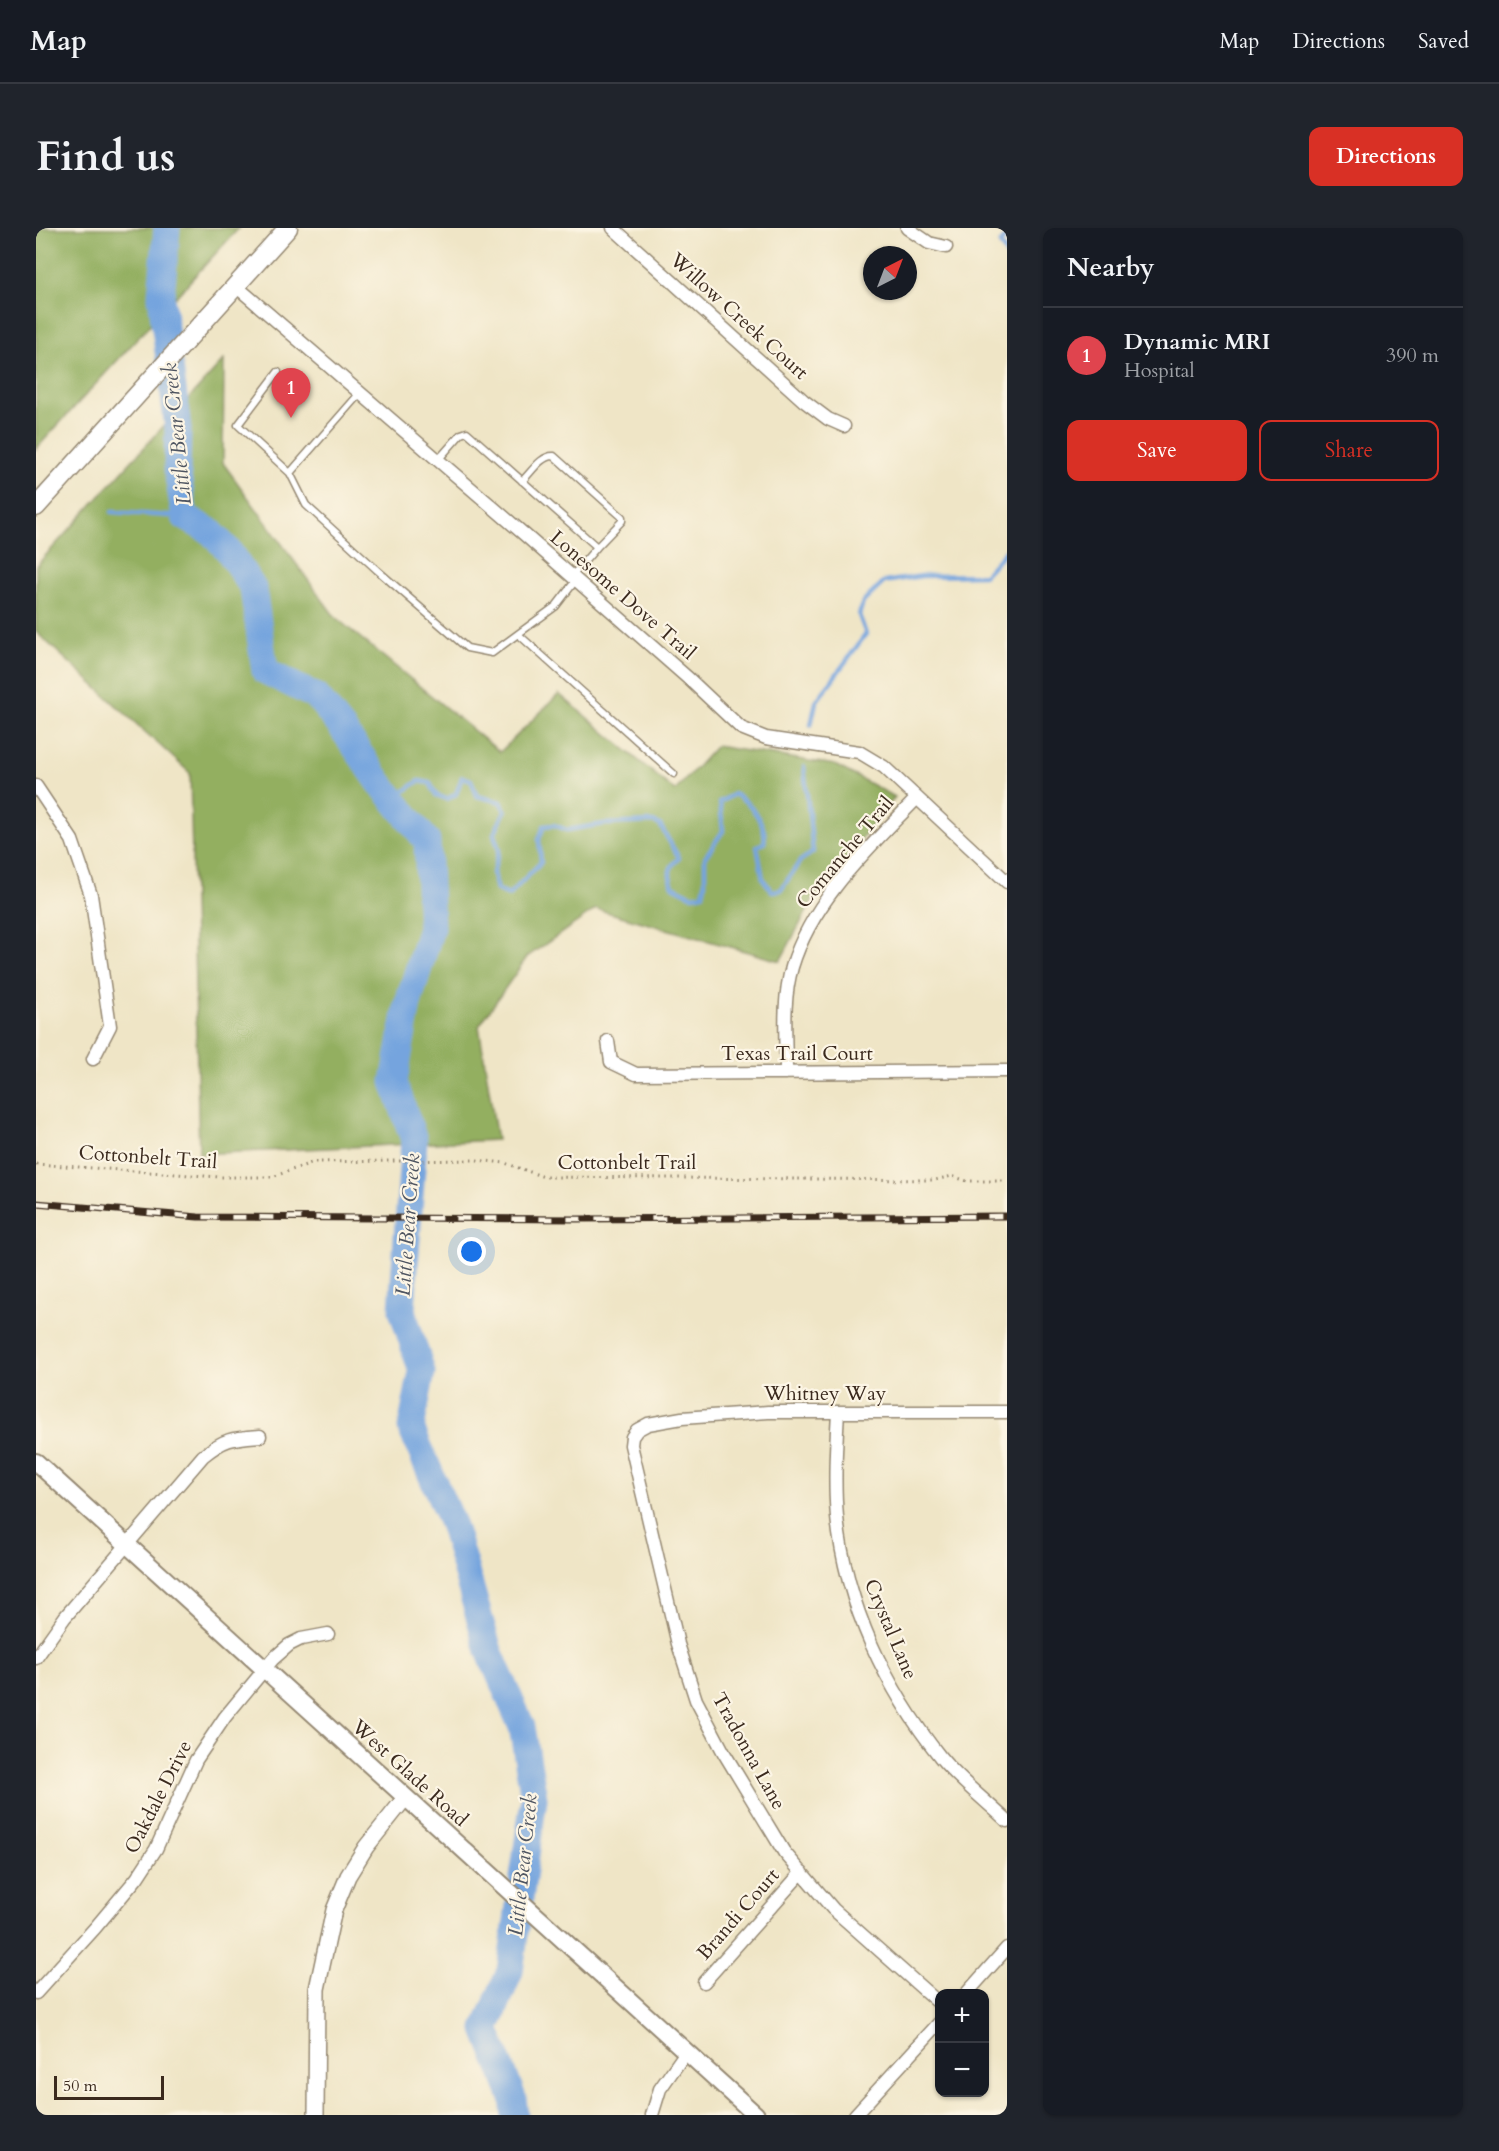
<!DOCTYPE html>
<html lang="en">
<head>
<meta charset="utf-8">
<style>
  body { margin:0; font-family:Cardo,serif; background:#20242c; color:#f1f3f6 }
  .controls { position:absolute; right:18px; bottom:18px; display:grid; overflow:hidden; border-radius:12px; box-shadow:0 2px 4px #0004 }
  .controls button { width:54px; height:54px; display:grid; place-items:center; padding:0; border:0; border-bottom:2px solid #363941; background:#171b24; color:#f1f3f6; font:30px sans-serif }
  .compass { position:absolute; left:827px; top:18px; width:54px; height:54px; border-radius:50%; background:#171b24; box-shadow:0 2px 4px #0004; rotate:42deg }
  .scale { position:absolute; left:18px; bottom:15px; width:110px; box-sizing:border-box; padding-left:6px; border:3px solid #3b2a1e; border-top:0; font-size:16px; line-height:21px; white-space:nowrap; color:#3b2a1e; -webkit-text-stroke:4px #fcf5e5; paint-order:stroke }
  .you { position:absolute; left:436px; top:1024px; width:21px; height:21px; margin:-15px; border:4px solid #fff; border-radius:50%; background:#1a73e8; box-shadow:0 0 0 9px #1a73e833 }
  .badge { display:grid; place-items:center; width:39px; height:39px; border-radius:50%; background:#d93025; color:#fff; font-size:20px; font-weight:700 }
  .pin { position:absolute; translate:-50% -50px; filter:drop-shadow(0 2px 3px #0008) }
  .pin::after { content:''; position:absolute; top:32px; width:21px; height:18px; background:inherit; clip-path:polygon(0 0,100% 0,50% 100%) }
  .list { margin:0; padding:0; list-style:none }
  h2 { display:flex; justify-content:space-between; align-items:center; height:78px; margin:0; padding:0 24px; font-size:26px }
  h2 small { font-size:20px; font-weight:400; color:#9ea1a6 }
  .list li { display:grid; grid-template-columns:39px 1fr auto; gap:18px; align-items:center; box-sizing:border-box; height:96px; padding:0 24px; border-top:2px solid #363941 }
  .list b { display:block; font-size:22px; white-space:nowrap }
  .list p { margin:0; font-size:20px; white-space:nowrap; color:#9ea1a6 }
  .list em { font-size:20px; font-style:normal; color:#9ea1a6 }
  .actions { display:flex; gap:12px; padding:18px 24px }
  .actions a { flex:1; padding:14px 0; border:2px solid #d93025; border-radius:12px; text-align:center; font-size:21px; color:#d93025 }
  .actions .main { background:#d93025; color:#fff }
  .map { position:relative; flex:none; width:971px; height:1887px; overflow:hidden; border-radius:12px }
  header { display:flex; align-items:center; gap:36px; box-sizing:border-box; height:84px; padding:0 30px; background:#171b24; border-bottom:2px solid #363941 }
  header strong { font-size:28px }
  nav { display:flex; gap:33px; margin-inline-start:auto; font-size:21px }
  .intro { display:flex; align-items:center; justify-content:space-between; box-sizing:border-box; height:144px; padding:0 36px }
  h1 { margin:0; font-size:42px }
  .button { padding:15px 27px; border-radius:12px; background:#d93025; color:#fff; font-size:21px; font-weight:700 }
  main { display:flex; gap:36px; padding:0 36px }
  aside { flex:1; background:#171b24; border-radius:12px; box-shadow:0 2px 4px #0004 }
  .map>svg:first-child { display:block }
  .forest { fill:#93af60; stroke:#676c3f; stroke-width:1.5 }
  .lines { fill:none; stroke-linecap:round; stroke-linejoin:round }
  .stream { stroke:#75a4de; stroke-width:4.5 }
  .river { stroke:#75a4de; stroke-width:27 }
  .service-casing { stroke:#958872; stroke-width:9 }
  .minor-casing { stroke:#958872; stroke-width:15 }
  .tertiary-casing { stroke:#958872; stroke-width:18 }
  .secondary-casing { stroke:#958872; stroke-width:20 }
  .primary-casing { stroke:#958872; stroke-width:21 }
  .path { stroke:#958872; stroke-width:3; stroke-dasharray:1.5 4.5; stroke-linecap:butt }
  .service { stroke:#fff; stroke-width:6 }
  .minor { stroke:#fff; stroke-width:12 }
  .tertiary { stroke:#fff; stroke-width:15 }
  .secondary { stroke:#fff; stroke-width:16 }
  .primary { stroke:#fff; stroke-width:18 }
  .rail-casing { stroke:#3b2a1e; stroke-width:7 }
  .rail { stroke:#fcf5e5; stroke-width:4.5; stroke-dasharray:14; stroke-linecap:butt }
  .labels { text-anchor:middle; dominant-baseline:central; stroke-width:4.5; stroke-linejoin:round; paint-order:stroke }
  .street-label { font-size:20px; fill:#3b2a1e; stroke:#fcf5e5 }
  .water-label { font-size:21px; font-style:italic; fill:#4f5561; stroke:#fcf5e5 }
</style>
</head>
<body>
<header>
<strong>Map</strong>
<nav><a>Map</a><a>Directions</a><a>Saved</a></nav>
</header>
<div class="intro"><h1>Find us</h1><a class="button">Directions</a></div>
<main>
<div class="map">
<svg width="971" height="1887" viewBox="0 0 971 1887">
  <rect width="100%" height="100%" fill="#fcf5e5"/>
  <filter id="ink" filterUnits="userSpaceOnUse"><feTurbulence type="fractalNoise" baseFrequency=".0167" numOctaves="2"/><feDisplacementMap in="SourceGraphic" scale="12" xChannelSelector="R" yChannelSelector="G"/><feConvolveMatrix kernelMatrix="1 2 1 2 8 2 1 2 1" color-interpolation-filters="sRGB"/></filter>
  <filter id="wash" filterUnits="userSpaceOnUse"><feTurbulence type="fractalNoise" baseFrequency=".008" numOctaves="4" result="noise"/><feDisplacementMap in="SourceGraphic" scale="24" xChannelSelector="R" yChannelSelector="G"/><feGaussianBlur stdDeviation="1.35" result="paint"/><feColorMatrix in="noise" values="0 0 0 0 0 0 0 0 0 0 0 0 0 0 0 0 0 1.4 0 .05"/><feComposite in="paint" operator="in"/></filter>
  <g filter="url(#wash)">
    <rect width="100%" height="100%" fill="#efe5c6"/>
    <!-- forest -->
    <path class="forest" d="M 0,0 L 203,0 L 0,221 Z
      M 188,132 L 187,235 L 299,389 L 464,524 L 523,466 L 639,563 L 680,518 L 799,537 L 859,569 L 779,668 L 744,733 L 560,681 L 491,729 L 443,798 L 461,912 L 163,926 L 154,545 L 0,404 L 0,338 Z"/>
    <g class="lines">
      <!-- stream -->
      <path class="stream" d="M 971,8 L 964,16 L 971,28
        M 76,284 L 149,289
        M 775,497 L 780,474 L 830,406 L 823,387 L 827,374 L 848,354 L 886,348 L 948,347 L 971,322
        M 357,571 L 383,553 L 394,555 L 400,567 L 411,571 L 420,566 L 426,549 L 435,552 L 441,568 L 465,574 L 469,583 L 458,606 L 463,622 L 457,645 L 461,662 L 473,667 L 505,634 L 503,611 L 508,598 L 518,597 L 531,602 L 568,596 L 617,594 L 624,597 L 643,630 C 632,640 632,645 637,658 L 657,668 L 667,666 L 669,656 L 669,629 L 687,603 L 684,574 L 698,566 C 714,573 732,598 728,615 L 721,618 L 727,651 L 736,663 L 745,662 L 764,633 L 777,624 L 768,539"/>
      <!-- river -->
      <path class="river" d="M 131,0 L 125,69 L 142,200 L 141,242 L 149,289 L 175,304 L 192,322 L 217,360 L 229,443 L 281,469 L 306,500 L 344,555 L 391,613 L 395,700 L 372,775 L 358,854 L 378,912 L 366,1082 L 386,1144 L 375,1200 L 417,1298 L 453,1423 L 486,1499 L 498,1570 L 474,1743 L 450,1801 L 477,1870 L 479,1887"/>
    </g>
  </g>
  <g filter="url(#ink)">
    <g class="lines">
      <!-- service casing -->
      <g class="service-casing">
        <path id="service" d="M 242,144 L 202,197 L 254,245 L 324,165
          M 402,232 L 425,206 L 431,204 L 561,319 L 536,348
          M 254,245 L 270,277 L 341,342 L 431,420 L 456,425 L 520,378 L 540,352
          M 486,253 C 495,245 505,227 518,228 L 586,289 L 586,293 L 561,319
          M 482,406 L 638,546"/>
      </g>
      <!-- minor casing -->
      <g class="minor-casing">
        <path id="minor" d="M 577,0 L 768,173 L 792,191 L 808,198
          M 871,0 L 893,15 L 910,19
          M 200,58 L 489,307 L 653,451 L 705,500 L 730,510 L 823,524 L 848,539 L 971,654
          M 0,558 L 36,612 L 55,667 L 74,798 L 57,831
          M 572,813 L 575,834 L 600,846 L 971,843
          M 750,845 C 750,811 746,772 756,739 C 776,672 833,620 880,571
          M 802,1184 C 800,1219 798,1255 801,1289 C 810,1378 850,1461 905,1530 C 923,1552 950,1573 971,1593
          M 0,1430 L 29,1389 L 167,1228 C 189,1210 197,1210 224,1208
          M 668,1754 L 766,1644
          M 0,1765 L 59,1700 L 101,1650 L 120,1621 L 160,1532 L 189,1489 L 237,1431 L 253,1417 L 265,1411 L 292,1406
          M 930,1766 L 971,1720
          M 904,1776 L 797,1681 L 748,1624 L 688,1525 L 660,1472 L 642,1416 L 595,1217 L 596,1209 L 601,1202 L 612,1196 L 646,1190 L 732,1184 L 971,1184
          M 616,1887 L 624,1861 L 650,1824
          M 819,1887 L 904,1794"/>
      </g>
      <!-- tertiary casing -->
      <g class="tertiary-casing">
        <path id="tertiary" d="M 280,1887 L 281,1761 L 298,1682 L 312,1648 L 330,1619 L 369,1570"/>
      </g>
      <!-- secondary casing -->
      <g class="secondary-casing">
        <path id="secondary" d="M 0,1234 L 720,1887"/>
      </g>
      <!-- primary casing -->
      <g class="primary-casing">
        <path id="primary" d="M 0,279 L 252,0"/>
      </g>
      <!-- path -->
      <path class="path" d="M 0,936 L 183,949 L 236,949 L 278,934 L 440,932 L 469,935 L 508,949 L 899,952 L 916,948 L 931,953 L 971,953"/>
      <!-- service -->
      <use href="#service" class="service"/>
      <!-- minor -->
      <use href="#minor" class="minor"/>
      <!-- tertiary -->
      <use href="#tertiary" class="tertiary"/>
      <!-- secondary -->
      <use href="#secondary" class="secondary"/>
      <!-- primary -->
      <use href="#primary" class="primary"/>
      <!-- rail casing -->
      <g class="rail-casing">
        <path id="rail" d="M 0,975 L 162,989 L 541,991 L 971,988"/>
      </g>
      <!-- rail -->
      <use href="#rail" class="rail"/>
    </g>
  </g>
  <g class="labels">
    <!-- street labels -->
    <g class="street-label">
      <text transform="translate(703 88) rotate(42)">Willow Creek Court</text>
      <text transform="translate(587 367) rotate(41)">Lonesome Dove Trail</text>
      <text transform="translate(809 624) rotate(-50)">Comanche Trail</text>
      <text x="761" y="825">Texas Trail Court</text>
      <text transform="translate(112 929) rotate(4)">Cottonbelt Trail</text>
      <text x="591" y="934">Cottonbelt Trail</text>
      <text x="789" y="1165">Whitney Way</text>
      <text transform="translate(855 1401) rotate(67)">Crystal Lane</text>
      <text transform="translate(713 1523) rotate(61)">Tradonna Lane</text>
      <text transform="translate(374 1545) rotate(42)">West Glade Road</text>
      <text transform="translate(122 1569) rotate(-63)">Oakdale Drive</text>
      <text transform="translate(702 1686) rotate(-49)">Brandi Court</text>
    </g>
    <!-- water labels -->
    <g class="water-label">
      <text transform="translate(141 206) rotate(-96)">Little Bear Creek</text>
      <text transform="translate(372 997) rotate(-86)">Little Bear Creek</text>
      <text transform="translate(487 1637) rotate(-84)">Little Bear Creek</text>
    </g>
  </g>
</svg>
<div class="controls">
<button>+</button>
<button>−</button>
</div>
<svg class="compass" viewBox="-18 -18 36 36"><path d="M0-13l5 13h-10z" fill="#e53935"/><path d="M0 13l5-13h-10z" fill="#9ea1a6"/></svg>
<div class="scale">50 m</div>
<div class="you"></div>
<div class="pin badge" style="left:255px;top:190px;background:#e0444e">1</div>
</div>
<aside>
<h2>Nearby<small></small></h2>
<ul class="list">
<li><span class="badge" style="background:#e0444e">1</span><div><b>Dynamic MRI</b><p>Hospital</p></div><em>390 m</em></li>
</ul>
<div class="actions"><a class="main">Save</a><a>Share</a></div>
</aside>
</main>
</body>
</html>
